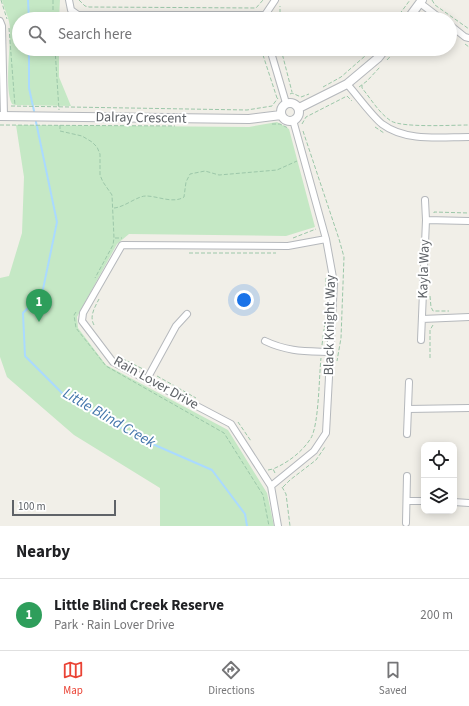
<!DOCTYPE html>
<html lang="en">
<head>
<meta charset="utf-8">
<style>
  body { margin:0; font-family:"Source Sans 3",sans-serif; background:#f6f6f6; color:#202124 }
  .controls { position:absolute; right:12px; bottom:12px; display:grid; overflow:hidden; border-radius:8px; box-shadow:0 2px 10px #0003 }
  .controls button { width:36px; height:36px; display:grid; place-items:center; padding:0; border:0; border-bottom:1px solid #e0e0e0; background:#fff; color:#202124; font:20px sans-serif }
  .scale { position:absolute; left:12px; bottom:10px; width:104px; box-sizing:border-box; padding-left:4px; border:2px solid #5f6368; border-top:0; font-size:11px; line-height:14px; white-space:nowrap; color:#5f6368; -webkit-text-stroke:3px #fff; paint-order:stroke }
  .you { position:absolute; left:244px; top:300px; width:14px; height:14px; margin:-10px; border:3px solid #fff; border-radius:50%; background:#1a73e8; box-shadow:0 0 0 6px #1a73e833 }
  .badge { display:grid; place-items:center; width:26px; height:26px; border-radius:50%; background:#ea4335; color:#fff; font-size:13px; font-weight:700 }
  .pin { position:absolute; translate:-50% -33px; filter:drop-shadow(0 1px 2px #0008) }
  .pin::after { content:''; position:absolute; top:21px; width:14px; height:12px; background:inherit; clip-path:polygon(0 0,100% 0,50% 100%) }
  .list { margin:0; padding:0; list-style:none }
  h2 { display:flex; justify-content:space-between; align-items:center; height:52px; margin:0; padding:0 16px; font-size:17px }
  h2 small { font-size:13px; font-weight:400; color:#757577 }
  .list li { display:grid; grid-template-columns:26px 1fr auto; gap:12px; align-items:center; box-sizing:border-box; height:72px; padding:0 16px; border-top:1px solid #e0e0e0 }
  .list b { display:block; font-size:15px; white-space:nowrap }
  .list p { margin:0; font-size:13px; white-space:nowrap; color:#757577 }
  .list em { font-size:13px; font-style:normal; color:#757577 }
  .icon { flex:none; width:22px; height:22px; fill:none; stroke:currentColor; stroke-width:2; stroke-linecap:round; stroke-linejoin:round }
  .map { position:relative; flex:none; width:469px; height:526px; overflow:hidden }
  .search { position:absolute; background:#fff; box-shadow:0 2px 10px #0003; left:12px; right:12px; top:12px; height:44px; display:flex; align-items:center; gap:10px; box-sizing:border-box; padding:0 14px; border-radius:22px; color:#757577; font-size:15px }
  .sheet { height:124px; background:#fff }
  nav { display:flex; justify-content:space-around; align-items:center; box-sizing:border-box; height:56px; border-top:1px solid #e0e0e0; background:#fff; font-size:11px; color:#757577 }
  nav a { display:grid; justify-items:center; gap:2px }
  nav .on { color:#ea4335 }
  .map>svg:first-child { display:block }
  .green { fill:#c5e8c5 }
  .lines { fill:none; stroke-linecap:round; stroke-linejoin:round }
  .stream { stroke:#aadaff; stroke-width:2 }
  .minor-casing { stroke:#b5b8bc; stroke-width:8 }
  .tertiary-casing { stroke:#b5b8bc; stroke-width:10 }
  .path { stroke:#9cc7a9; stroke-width:1; stroke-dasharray:4 2; stroke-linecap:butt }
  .minor { stroke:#fff; stroke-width:6 }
  .tertiary { stroke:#fff; stroke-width:8 }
  .labels { text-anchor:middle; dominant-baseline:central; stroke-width:4; stroke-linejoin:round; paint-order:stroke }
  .street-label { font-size:14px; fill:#5f6368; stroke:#fff }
  .water-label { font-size:15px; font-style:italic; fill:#4174aa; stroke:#fff }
</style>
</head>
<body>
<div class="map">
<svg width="469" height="526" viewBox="0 0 469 526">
  <rect width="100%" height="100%" fill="#f1efe8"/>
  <!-- green -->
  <path class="green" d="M 2,0 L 60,0 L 59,19 L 19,19 L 19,49 L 59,49 L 59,77 L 71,106 L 15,105 L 12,104 C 4,90 11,45 10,27 C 9,18 4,8 2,0 Z
    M 277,122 L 289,129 L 315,227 L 286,236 L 129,234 L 117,244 L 77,317 L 78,328 L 106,365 L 228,430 L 267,493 L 274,526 L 160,526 L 160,488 L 74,435 L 7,377 L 0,357 L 0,278 L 9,276 L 22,233 L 24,177 L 16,125 L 249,127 Z"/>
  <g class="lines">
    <!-- stream -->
    <path class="stream" d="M 28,0 L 29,19
      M 29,49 L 29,88 L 34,111
      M 36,122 L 57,222 L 42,294 L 23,313 L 25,356 L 66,397 L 141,439 L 212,470 L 245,514 L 247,526"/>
    <!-- minor casing -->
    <g class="minor-casing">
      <path id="minor" d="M 69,0 L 71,10 L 78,15 L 265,15 L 265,19
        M 420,3 L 441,19
        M 265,15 L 275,0
        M 0,21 L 2,26 L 4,116
        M 450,25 L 465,37 L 469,38
        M 270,49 L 286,103
        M 347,84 C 357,95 371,115 382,124 C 406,142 441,137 469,137
        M 426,220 L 469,221
        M 422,319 L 469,317
        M 421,340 L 426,220 L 425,200
        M 265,341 C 288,352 306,351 330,352
        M 147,379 L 176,326 L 187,314
        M 408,409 L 469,408
        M 407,434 L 409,382
        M 271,486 L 314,451 L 326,433 L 334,283 L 326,239 L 293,120
        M 407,501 L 424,501
        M 454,502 L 469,503
        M 406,523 L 407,476
        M 278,526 L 271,486 L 231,424 L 113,362 L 82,321 L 83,313 L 122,245 L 288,246 L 326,239"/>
    </g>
    <!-- tertiary casing -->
    <g class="tertiary-casing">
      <path id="tertiary" d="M 408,19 L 422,0
        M281 112a9 9 0 1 1 18 0a9 9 0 1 1-18 0Z
        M 299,108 L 347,84 L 378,58 L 385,49
        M 0,116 L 249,119 L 281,115"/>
    </g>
    <!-- path -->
    <path class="path" d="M 1,0 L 7,19
      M 53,0 L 53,19
      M 79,0 L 85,6 L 89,7 L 256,8 L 263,0
      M 432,0 L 435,5 L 469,29
      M 421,18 L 425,17 L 427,19
      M 280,19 L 280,6
      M 396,19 L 410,0
      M 420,19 L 423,14
      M 9,28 L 15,106
      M 465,44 L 469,47
      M 55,49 L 59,110
      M 261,49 L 277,98
      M 281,49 L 292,92
      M 387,60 L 397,49
      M 362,85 L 362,88 C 371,99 379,113 391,121 C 403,128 453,125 469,125
      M 323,87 L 341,77 L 373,49
      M 359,87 L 367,81 L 380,67
      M 290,94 L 292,93 L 301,97 L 309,94
      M 347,96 L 352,101
      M 11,106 L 247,110 L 272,106 L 278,98
      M 272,124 L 280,124 L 288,128
      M 302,124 L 306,117 L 347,96
      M 0,125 L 175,126
      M 60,125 L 60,131 L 82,136 L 92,142 L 97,147 L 100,154 L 100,175 L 103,182 L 112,195 L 114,238 L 113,245 L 95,278
      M 375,127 L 384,133
      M 303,131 L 339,239 L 344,257 L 341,338 L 337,361
      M 114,208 C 125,207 137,196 146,196 C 158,196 173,204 184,197 L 186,182 L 190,174 L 205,171 L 219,175 L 277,170 L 297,161
      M 434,213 L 434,212 L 469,213
      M 115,238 L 122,238
      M 293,238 L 316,229
      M 189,253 L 276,253
      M 326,278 L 326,295
      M 430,296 L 431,307 L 433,311 L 449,311
      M 76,312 L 74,315 L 76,328 L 106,366 L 224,433 L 263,495 L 269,526
      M 94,325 C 89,316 95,307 99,299
      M 322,345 L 325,322
      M 117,356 L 145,370
      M 430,358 L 430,330 L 433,325
      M 157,376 L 196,398
      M 238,422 L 251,441
      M 268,470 L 273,469
      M 275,473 L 273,469 C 289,462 302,452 311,438 C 319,424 319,376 321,358
      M 282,487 L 286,494 L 290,526
      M 283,487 L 290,480 L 316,460 L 325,447"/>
    <!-- minor -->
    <use href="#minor" class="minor"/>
    <!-- tertiary -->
    <use href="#tertiary" class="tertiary"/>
  </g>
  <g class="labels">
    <!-- street labels -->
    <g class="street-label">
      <text transform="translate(141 118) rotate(1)">Dalray Crescent</text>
      <text transform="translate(424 269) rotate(-88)">Kayla Way</text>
      <text transform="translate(330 325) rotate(-89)">Black Knight Way</text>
      <text transform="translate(156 383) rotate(29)">Rain Lover Drive</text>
    </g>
    <!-- water labels -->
    <g class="water-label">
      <text transform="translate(109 418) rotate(30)">Little Blind Creek</text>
    </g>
  </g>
</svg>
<div class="controls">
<button><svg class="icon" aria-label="locate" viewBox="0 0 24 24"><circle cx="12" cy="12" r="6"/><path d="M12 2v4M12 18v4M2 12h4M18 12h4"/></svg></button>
<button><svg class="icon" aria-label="layers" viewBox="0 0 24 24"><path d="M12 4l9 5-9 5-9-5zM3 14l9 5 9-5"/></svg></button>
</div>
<div class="scale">100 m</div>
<div class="you"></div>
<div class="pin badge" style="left:39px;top:322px;background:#2e9e5b">1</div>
<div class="search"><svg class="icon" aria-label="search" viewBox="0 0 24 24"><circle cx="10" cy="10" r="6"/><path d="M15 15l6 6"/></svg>Search here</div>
</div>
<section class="sheet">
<h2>Nearby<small></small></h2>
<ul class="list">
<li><span class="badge" style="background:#2e9e5b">1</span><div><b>Little Blind Creek Reserve</b><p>Park · Rain Lover Drive</p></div><em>200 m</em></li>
</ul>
</section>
<nav>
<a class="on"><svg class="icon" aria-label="map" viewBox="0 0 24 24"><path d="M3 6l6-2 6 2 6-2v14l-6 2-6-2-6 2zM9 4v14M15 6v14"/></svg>Map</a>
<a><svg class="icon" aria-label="directions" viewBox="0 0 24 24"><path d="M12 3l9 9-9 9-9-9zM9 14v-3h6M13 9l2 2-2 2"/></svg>Directions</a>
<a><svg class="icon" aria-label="saved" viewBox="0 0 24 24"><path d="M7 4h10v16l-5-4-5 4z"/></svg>Saved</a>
</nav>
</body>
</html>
